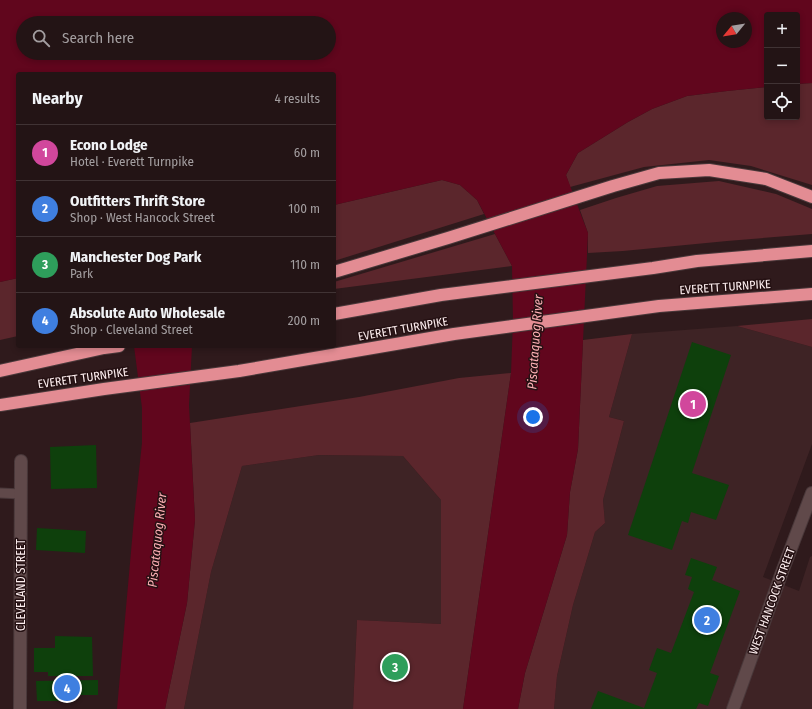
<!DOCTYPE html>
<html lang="en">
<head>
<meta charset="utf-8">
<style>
  body { margin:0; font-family:"Fira Sans Condensed",sans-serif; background:#2f2122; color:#f1f3f6 }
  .controls { position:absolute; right:12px; top:12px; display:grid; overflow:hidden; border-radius:4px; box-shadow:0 2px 6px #0003 }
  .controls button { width:36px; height:36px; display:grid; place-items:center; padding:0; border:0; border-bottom:1px solid #403334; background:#231415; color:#f1f3f6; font:20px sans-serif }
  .compass { position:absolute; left:716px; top:12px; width:36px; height:36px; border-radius:50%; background:#231415; box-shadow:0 2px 6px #0003; rotate:240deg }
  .you { position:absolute; left:533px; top:417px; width:14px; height:14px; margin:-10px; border:3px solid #fff; border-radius:50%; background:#1a73e8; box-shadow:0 0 0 6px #1a73e833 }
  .badge { display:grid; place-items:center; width:26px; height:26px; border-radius:50%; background:#6ad363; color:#fff; font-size:13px; font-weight:700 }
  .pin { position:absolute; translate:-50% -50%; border:2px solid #fff; box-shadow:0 1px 4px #0006 }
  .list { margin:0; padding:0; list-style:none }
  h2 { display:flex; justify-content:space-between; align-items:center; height:52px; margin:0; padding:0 16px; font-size:17px }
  h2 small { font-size:13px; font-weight:400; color:#a39ea0 }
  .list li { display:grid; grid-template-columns:26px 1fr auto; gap:12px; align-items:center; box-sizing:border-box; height:56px; padding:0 16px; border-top:1px solid #403334 }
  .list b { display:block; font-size:15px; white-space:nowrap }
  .list p { margin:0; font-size:13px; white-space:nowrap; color:#a39ea0 }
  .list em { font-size:13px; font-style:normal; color:#a39ea0 }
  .icon { flex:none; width:22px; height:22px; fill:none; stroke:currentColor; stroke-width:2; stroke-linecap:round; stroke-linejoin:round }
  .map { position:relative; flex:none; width:812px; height:709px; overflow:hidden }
  .search { position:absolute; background:#231415; box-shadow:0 2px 6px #0003; left:16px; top:16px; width:320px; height:44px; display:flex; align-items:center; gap:10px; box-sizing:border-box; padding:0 14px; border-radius:22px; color:#a39ea0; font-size:15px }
  .panel { position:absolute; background:#231415; box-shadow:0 2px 6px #0003; left:16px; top:72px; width:320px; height:276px; border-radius:4px }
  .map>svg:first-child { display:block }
  .built { fill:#3e2325 }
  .green { fill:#5b262c }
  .water { fill:#61061d; fill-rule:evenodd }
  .building { fill:#0e400c }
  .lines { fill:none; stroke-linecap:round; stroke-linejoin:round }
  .service-casing { stroke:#49383a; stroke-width:11 }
  .minor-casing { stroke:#49383a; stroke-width:14 }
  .motorway-casing { stroke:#49383a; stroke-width:14 }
  .service { stroke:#60494a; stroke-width:9 }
  .minor { stroke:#60494a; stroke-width:12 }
  .motorway { stroke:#e38c93; stroke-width:12 }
  .labels { text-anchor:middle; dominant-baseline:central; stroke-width:3; stroke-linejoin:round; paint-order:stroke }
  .street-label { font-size:12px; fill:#fdeeef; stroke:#251113 }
  .water-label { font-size:13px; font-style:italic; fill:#ffb1b6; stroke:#251113 }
</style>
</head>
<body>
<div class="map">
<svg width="812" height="709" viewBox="0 0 812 709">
  <rect width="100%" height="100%" fill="#2f1a1c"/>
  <!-- built -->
  <path class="built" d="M 737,326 L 812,347 L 812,444 L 763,577 L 799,591 L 810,557 L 812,556 L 812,709 L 554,709 L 557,676 L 573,605 L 595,532 L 605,523 L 603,500 L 624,421 L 609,417 L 632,334 Z
    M 319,455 L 403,456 L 441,500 L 441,624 L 357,620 L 353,709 L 184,709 L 211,572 L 242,466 Z"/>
  <!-- green -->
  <path class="green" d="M 812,83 L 812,185 L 751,166 L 709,160 L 644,167 L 570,187 L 566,175 L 578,153 L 628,122 L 652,109 L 687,96 L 727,91 L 767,87 L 767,117 L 797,117 L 797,84 Z
    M 442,180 L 460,185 L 477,200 L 484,214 L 334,261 L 334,205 Z
    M 719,181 L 776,194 L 812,209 L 812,234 L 727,241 L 623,251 L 588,253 L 588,233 L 580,210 L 616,198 L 657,186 Z
    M 495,234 L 512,266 L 334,289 L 334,282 Z
    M 18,278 L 18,336 L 0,340 L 0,282 Z
    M 812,319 L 812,347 L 737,326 Z
    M 632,334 L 609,417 L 624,421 L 603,500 L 605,523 L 595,532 L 573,605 L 557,676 L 554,709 L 518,709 L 525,673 L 567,535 L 570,492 L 578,449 L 583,340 Z
    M 511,373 L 463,709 L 353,709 L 357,620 L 441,624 L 441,500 L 403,456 L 319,455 L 242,466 L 211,572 L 184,709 L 165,709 L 187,603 L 195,520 L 190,423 L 359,397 L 459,378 Z"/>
  <!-- water -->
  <path class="water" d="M 0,0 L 812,0 L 812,83 L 797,84 L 797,15 L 767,15 L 767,87 L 727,91 L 687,96 L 652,109 L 628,122 L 578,153 L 566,175 L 588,233 L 578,449 L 570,492 L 567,535 L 525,673 L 518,709 L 463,709 L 511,373 L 513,321 L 512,266 L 477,200 L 460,185 L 442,180 L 334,205 L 334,74 L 18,74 L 18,278 L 0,282 ZM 722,18 L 746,18 L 746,42 L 722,42 ZM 23,23 L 329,23 L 329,53 L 23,53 Z
    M 134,346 L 192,346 L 189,405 L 195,520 L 187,603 L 165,709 L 117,709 L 134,518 L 142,443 L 142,408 Z"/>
  <!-- building -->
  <path class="building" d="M 692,342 L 731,355 L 692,473 L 729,485 L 716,520 L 691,512 L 688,523 L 682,521 L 672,550 L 628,535 Z
    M 96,445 L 97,488 L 51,489 L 50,447 Z
    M 37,528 L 86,531 L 85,553 L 36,550 Z
    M 691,558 L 717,567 L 712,580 L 740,591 L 710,673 L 719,676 L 708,706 L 699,703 L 696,709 L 591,709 L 598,691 L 644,708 L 657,673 L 649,670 L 657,648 L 671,653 L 694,592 L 688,589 L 692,577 L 685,575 Z
    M 55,636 L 92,637 L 93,676 L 48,676 L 48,672 L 34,672 L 34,648 L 55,648 Z
    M 98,680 L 98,695 L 64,695 L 64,701 L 37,701 L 36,681 Z"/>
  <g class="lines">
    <!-- service casing -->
    <g class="service-casing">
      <path id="service" d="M 0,493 L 21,494"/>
    </g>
    <!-- minor casing -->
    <g class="minor-casing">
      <path id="minor" d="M 20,709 L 21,461
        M 733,709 L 782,572 L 812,493"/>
    </g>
    <!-- motorway casing -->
    <g class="motorway-casing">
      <path id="motorway" d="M 334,272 L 448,238 L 613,186 L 659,173 L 709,170 L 766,179 L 812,197
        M 334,314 L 441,295 L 653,268 L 697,261 L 812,251
        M 0,371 L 104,348 L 119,346
        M 0,405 L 104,389 L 239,371 L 454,334 L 659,306 L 812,294"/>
    </g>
    <!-- service -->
    <use href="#service" class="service"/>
    <!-- minor -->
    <use href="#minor" class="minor"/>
    <!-- motorway -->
    <use href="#motorway" class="motorway"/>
  </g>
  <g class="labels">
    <!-- street labels -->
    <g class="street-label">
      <text transform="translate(725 287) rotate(-4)">EVERETT TURNPIKE</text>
      <text transform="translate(403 329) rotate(-10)">EVERETT TURNPIKE</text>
      <text transform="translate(83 378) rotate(-8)">EVERETT TURNPIKE</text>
      <text transform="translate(21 585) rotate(-90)">CLEVELAND STREET</text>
      <text transform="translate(772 601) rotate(-70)">WEST HANCOCK STREET</text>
    </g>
    <!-- water labels -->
    <g class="water-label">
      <text transform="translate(535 342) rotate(-86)">Piscataquog River</text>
      <text transform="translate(157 540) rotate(-84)">Piscataquog River</text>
    </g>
  </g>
</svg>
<div class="controls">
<button>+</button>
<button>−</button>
<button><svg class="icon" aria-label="locate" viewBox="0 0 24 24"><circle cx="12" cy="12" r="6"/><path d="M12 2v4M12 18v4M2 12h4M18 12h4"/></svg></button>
</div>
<svg class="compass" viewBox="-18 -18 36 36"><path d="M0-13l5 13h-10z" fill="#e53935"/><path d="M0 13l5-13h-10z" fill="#a39ea0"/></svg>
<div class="you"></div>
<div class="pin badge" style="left:693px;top:404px;background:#d1479c">1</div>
<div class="pin badge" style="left:707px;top:620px;background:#3f7fe0">2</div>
<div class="pin badge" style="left:395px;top:667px;background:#2e9e5b">3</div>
<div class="pin badge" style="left:67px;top:688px;background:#3f7fe0">4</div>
<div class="search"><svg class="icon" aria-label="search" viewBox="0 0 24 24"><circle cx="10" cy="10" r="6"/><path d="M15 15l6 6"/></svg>Search here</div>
<section class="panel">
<h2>Nearby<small>4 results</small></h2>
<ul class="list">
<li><span class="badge" style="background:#d1479c">1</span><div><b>Econo Lodge</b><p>Hotel · Everett Turnpike</p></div><em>60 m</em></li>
<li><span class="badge" style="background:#3f7fe0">2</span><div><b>Outfitters Thrift Store</b><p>Shop · West Hancock Street</p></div><em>100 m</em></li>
<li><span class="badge" style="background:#2e9e5b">3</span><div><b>Manchester Dog Park</b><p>Park</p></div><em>110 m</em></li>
<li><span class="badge" style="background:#3f7fe0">4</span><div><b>Absolute Auto Wholesale</b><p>Shop · Cleveland Street</p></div><em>200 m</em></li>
</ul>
</section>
</div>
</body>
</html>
